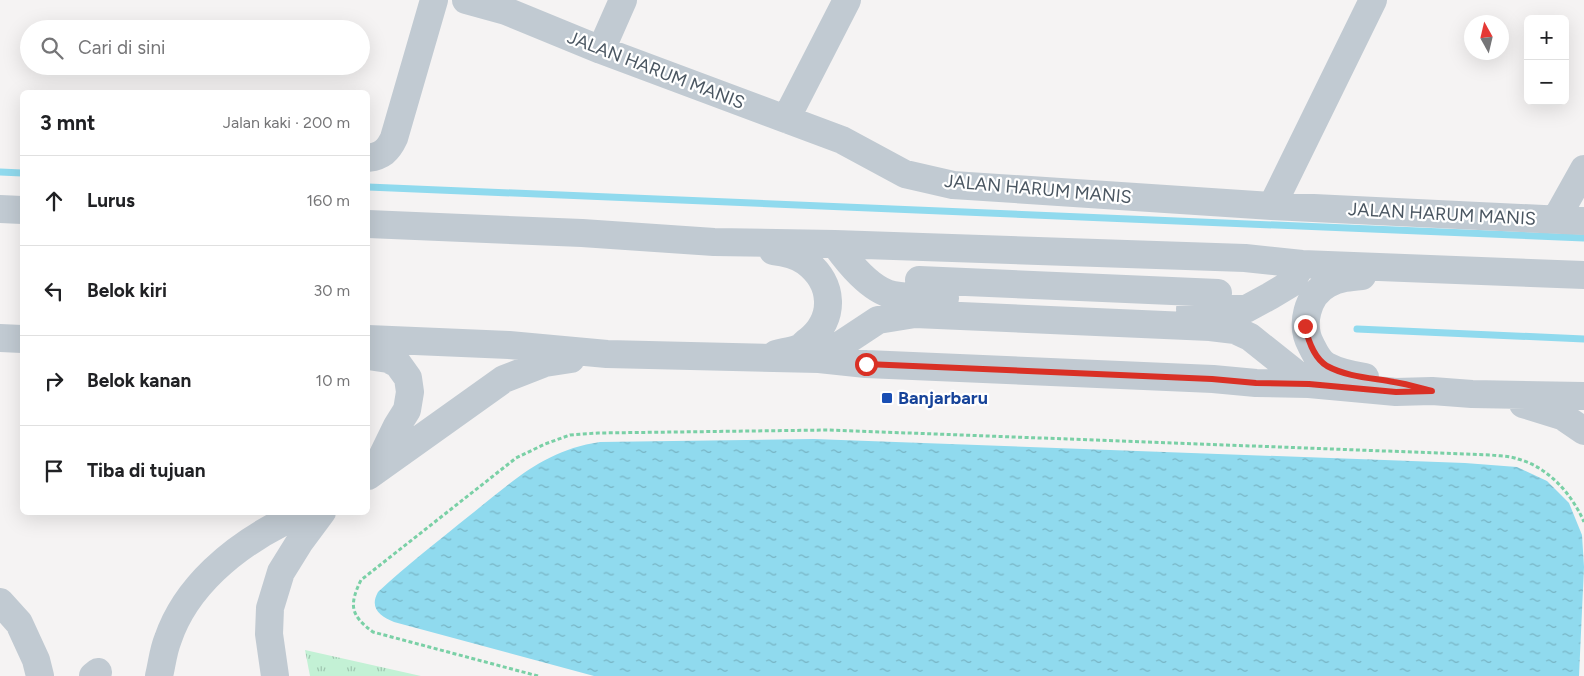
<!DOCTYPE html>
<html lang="id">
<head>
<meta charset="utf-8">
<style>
  body { margin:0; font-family:Figtree,sans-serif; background:#f2f2f2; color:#202124 }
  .controls { position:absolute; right:15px; top:15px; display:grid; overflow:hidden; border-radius:8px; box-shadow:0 5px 20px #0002 }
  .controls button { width:45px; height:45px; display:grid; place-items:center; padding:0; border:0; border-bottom:1px solid #e0e0e0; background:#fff; color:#202124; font:25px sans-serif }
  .compass { position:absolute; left:1464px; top:15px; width:45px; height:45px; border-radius:50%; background:#fff; box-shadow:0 5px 20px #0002; rotate:352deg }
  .stop { position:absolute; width:15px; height:15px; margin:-11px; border:4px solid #d93025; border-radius:50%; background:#fff }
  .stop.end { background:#d93025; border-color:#fff; box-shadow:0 1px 5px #0008 }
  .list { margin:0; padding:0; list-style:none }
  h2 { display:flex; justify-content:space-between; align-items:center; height:65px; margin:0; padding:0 20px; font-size:21px }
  h2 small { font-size:16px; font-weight:400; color:#757577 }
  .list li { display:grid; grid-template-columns:32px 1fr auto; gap:15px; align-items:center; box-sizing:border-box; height:90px; padding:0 20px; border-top:1px solid #e0e0e0 }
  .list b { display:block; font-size:19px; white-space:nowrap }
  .list em { font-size:16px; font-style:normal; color:#757577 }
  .icon { flex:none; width:28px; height:28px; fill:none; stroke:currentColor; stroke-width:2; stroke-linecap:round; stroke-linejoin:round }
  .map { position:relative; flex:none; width:1584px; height:676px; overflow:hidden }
  .search { position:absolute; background:#fff; box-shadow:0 5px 20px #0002; left:20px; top:20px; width:350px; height:55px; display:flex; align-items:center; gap:12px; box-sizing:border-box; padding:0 18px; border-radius:28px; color:#757577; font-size:19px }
  .panel { position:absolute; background:#fff; box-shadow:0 5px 20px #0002; left:20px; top:90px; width:350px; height:425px; border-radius:8px }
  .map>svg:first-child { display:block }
  .park { fill:url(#park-tufts) }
  .water { fill:url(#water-ripples) }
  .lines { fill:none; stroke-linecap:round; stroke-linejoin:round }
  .stream { stroke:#90daee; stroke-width:7 }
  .path { stroke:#7ad0a6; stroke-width:3; stroke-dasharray:4 2.5; stroke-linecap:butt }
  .minor { stroke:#c1cad2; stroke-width:28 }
  .route { stroke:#d93025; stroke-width:6 }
  .transit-dot { fill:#1a4fb4; stroke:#fff; stroke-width:2 }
  .labels { text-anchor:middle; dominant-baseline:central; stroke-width:4.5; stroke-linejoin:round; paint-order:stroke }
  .street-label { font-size:18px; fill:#4a5661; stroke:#fff }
  .transit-label { font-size:18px; font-weight:bold; fill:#164399; stroke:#fff; text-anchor:start }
</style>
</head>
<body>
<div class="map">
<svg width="1584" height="676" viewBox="0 0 1584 676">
  <defs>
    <pattern id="park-tufts" width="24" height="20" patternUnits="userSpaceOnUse" patternTransform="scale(1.25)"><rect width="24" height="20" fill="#c3f1d5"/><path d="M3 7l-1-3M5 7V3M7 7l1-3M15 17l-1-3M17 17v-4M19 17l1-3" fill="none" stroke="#a0c6b0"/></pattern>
    <pattern id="water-ripples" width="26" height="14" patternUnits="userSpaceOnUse" patternTransform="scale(1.25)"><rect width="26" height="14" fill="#90daee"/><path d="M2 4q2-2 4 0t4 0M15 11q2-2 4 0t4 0" fill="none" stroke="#78b4c4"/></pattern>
  </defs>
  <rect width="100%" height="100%" fill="#f5f3f3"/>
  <!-- park -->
  <path class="park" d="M 305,650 L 421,676 L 310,676 Z"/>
  <!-- water -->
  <path class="water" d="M 814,439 L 1465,463 L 1517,467 L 1547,481 L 1569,503 L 1582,535 L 1584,567 L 1579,676 L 594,676 L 394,622 C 380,616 369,608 378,592 C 407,565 438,541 469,516 C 512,482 544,450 600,442 Z"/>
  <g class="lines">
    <!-- stream -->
    <path class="stream" d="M 0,172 L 22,173
      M 368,187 L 1584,238
      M 1357,329 L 1584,339"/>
    <!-- path -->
    <path class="path" d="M 538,676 L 373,632 C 350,615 349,605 361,580 L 516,458 L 545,444 L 570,435 L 598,433 L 829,430 L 1491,455 C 1500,456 1510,456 1518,459 C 1548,467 1572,494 1584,522"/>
    <!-- minor -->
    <path class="minor" d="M 466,0 L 506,11 L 601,50 L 842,140 L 905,174 L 953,185 L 1272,206 L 1584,221
      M 601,50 L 623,0
      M 786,119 L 847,0
      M 368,158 C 382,156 388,151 394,138 L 434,0
      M 1272,206 L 1373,0
      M 0,209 L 22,210
      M 1556,219 L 1584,169
      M 368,224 L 582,233 L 714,242 L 835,244 L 1245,258 L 1302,264 L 1584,275
      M 835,244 C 848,262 870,290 893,295 C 908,298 929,297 945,298
      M 773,251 C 783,252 797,255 806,262 C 834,283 836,319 808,341 C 805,343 802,347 799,348 C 792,351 783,352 776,354
      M 1362,276 C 1350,277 1339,278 1328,284 C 1307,295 1300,325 1311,345 C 1315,353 1319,362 1327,366 C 1338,372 1352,375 1365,377
      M 919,280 L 1218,293
      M 1190,309 L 1246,309 L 1270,296 L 1290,284 L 1302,264
      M 0,338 L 22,339
      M 368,339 L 509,345 L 607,354 L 819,359 L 866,364 L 1213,379 L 1256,383 L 1309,384 L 1396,392 L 1432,391 L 1472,394 L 1584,396
      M 368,356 L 388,359 L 398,364 L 408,378 L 410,392 L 407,410 L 397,426 L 377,467
      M 819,359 L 878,320 L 915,314 L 1210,327 L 1235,330 L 1250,337 L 1309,384
      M 1523,404 L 1562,416 L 1584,431
      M 368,476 L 504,379 L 545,363 L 571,359
      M 0,602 L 19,623 L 36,660 L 40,676
      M 93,676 L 98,672
      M 159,676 C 162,664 163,651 168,639 C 186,586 234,547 283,522 C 292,518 302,516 311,512
      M 275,676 L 269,634 L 270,608 L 281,572 L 299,543 L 322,512"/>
  </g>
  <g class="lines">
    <!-- route -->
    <path class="route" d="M 866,364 L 1212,379 L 1256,383 L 1309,384 L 1396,392 L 1432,391 C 1420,388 1407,384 1394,382 C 1373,378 1347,377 1327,366 C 1314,358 1308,340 1305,326"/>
  </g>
  <!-- markers -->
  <rect class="transit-dot" x="881" y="392" width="12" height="12" rx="2.5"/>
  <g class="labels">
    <!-- street labels -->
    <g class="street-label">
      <text transform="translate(656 70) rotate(21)">JALAN HARUM MANIS</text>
      <text transform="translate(1038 189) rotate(5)">JALAN HARUM MANIS</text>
      <text transform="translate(1442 214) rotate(3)">JALAN HARUM MANIS</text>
    </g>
    <!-- transit labels -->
    <g class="transit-label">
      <text x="898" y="398">Banjarbaru</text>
    </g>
  </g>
</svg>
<div class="controls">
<button>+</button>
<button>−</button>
</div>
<svg class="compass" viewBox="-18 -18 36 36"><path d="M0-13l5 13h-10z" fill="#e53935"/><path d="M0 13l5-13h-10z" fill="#757577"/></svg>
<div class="stop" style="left:866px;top:364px"></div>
<div class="stop end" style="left:1305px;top:326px"></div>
<div class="search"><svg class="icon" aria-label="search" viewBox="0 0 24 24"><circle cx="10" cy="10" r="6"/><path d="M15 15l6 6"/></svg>Cari di sini</div>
<section class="panel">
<h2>3 mnt<small>Jalan kaki · 200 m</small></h2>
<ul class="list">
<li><svg class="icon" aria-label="ahead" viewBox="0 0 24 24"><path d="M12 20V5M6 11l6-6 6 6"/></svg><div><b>Lurus</b></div><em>160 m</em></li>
<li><svg class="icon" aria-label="left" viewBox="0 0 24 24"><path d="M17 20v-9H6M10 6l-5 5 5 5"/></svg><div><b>Belok kiri</b></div><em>30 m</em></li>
<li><svg class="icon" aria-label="right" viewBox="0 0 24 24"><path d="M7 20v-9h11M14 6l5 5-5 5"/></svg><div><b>Belok kanan</b></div><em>10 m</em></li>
<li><svg class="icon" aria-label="arrive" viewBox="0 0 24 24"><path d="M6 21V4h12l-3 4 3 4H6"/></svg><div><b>Tiba di tujuan</b></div></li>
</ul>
</section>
</div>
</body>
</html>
